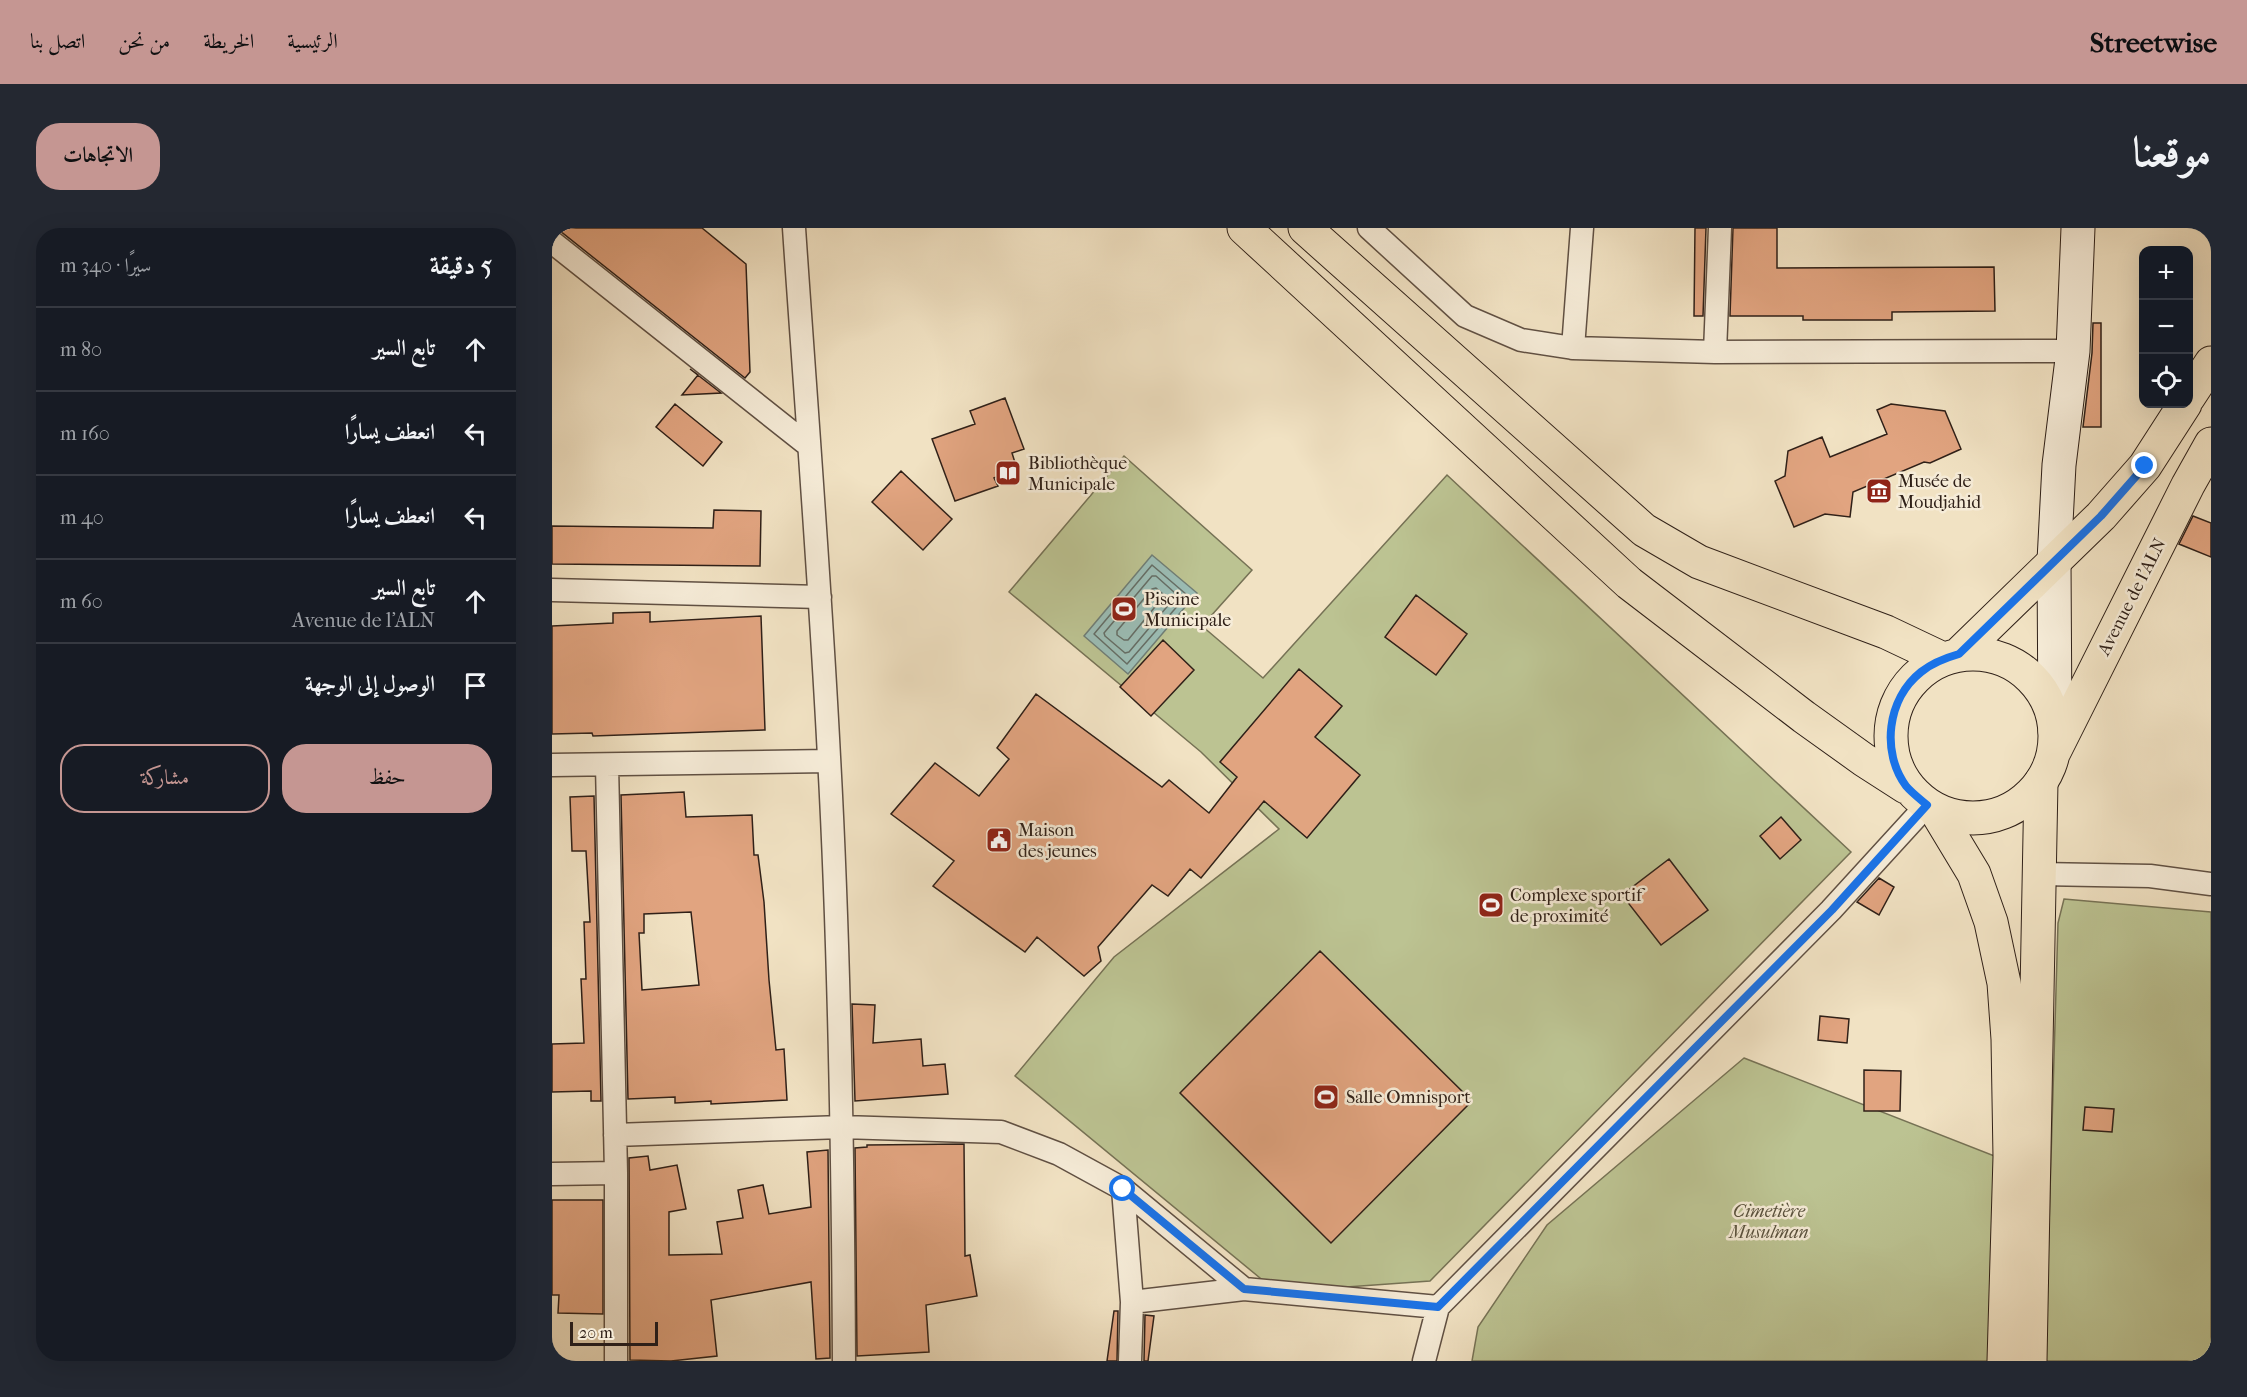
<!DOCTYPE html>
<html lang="ar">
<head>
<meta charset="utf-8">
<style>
  body { margin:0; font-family:"IM FELL French Canon",Amiri,serif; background:#242831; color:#f1f3f6; direction:rtl }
  .controls { position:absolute; right:18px; top:18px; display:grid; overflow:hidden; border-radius:12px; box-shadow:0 6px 24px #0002 }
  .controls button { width:54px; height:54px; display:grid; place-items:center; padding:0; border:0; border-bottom:2px solid #363941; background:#171b24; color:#f1f3f6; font:30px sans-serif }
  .scale { position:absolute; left:18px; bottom:15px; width:88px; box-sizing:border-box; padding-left:6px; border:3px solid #2f2018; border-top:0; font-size:16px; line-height:21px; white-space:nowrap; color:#2f2018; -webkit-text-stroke:4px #f6ecd8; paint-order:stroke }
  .stop { position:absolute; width:18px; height:18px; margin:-14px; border:4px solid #1a73e8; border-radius:50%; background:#fff }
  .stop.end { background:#1a73e8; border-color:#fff; box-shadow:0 2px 6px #0008 }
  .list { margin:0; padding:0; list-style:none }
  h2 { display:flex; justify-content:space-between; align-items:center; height:78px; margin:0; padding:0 24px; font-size:26px }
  h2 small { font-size:20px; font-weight:400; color:#9ea1a6 }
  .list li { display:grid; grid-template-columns:39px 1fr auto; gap:18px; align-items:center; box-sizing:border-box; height:84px; padding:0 24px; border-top:2px solid #363941 }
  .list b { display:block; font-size:22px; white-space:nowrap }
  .list p { margin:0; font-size:20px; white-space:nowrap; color:#9ea1a6 }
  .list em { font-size:20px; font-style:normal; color:#9ea1a6 }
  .actions { display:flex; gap:12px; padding:18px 24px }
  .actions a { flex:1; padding:14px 0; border:2px solid #c59692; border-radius:24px; text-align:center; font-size:21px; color:#c59692 }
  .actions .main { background:#c59692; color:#111 }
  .icon { flex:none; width:33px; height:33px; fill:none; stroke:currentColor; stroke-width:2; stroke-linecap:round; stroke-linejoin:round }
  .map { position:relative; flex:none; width:1659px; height:1133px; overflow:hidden; direction:ltr; border-radius:24px }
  header { display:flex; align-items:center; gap:36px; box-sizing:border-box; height:84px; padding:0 30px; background:#c59692; color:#111 }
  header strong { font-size:28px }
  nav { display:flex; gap:33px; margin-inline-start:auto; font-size:21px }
  .intro { display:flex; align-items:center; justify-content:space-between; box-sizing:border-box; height:144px; padding:0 36px }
  h1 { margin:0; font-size:42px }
  .button { padding:15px 27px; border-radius:24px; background:#c59692; color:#111; font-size:21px; font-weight:700 }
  main { display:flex; gap:36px; padding:0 36px }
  aside { flex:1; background:#171b24; border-radius:24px; box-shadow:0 6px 24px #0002 }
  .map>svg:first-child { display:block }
  .green { fill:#bcc392; stroke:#767255; stroke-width:1.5 }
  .water { fill:#9bbdb5; stroke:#707e76; stroke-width:1.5 }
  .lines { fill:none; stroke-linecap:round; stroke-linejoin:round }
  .shore { stroke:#656e66; stroke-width:1.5 }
  .building { fill:#e1a480; stroke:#2f2018; stroke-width:1.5; fill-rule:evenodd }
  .street-casing { stroke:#605043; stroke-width:25 }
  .secondary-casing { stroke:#2f2018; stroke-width:35 }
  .primary-casing { stroke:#2f2018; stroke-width:35 }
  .highway-casing { stroke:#2f2018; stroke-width:35 }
  .street { stroke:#f6ecd8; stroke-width:22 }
  .secondary { stroke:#f6ecd8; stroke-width:33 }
  .primary { stroke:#f1e2c3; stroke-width:33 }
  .highway { stroke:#f1e2c3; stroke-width:33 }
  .route { stroke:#1a73e8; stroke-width:8 }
  .labels { text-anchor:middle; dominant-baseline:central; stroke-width:5; stroke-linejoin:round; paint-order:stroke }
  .poi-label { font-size:18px; fill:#2f2018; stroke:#f6ecd8; text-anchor:start }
  .street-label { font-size:18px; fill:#2f2018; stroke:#f6ecd8 }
  .park-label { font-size:18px; font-style:italic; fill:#59513d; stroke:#f6ecd8 }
</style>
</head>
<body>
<header>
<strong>Streetwise</strong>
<nav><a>الرئيسية</a><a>الخريطة</a><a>من نحن</a><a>اتصل بنا</a></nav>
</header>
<div class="intro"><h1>موقعنا</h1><a class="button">الاتجاهات</a></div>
<main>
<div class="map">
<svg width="1659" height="1133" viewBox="0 0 1659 1133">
  <rect width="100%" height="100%" fill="#f1e2c3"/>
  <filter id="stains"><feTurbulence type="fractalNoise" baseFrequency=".00333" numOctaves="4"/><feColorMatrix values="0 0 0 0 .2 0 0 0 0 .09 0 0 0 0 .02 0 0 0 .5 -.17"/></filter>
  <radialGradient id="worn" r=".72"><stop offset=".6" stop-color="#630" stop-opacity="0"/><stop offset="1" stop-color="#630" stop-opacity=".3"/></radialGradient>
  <!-- green -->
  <path class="green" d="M 572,228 L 700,342 L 650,398 L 711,450 L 895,247 L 1299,624 L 878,1053 L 725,1064 L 463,848 L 562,729 L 727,601 L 649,524 L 457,364 Z
    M 1512,671 L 1659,684 L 1659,1133 L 1493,1133 L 1506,695 Z
    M 1192,830 L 1445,929 L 1443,1133 L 920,1133 L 926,1099 L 995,997 Z"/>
  <!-- water -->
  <path class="water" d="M 600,327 L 645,365 L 576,446 L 532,408 Z"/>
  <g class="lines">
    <!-- shore -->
    <path class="shore" d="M 600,337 L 635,367 L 575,436 L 542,406 Z
      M 600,348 L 604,348 L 623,365 L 624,368 L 577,424 L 573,425 L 553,408 L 552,405 Z
      M 604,360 L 611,366 L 611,369 L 576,412 L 572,412 L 565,407 L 565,403 L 600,361 Z"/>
  </g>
  <!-- building -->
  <path class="building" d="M 0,0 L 150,0 L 194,36 L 198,144 L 193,150 L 8,3 Z
    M 1143,0 L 1154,0 L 1151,88 L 1142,88 Z
    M 1181,0 L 1225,0 L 1225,40 L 1442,39 L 1443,83 L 1340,84 L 1340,92 L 1251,92 L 1251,88 L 1178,88 Z
    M 1541,95 L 1549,95 L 1549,199 L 1531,199 L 1540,125 Z
    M 138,141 L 169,165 L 130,167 L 146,147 Z
    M 453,170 L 472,221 L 460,225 L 465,241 L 442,250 L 446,258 L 403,273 L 380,211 L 423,196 L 418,183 Z
    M 123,176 L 170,214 L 151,238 L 104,199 Z
    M 1339,176 L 1393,183 L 1409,221 L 1378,235 L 1372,234 L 1301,264 L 1298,289 L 1273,286 L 1242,299 L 1223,253 L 1233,248 L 1236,223 L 1270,209 L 1278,229 L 1335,206 L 1325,182 Z
    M 349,243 L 400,291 L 371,322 L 320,274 Z
    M 162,282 L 209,283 L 208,338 L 0,336 L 0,298 L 161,300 Z
    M 1641,288 L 1659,295 L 1659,329 L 1627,316 Z
    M 864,367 L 915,406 L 884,447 L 833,409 Z
    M 98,384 L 98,394 L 209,388 L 213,502 L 41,508 L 40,505 L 0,506 L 0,398 L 61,395 L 61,385 Z
    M 611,412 L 642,442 L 599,488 L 568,459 Z
    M 747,441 L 790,478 L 763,509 L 808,547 L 755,610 L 712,573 L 649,650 L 638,641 L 616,668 L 600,657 L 546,719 L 549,733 L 532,748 L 485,709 L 473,724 L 381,658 L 402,633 L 339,586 L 383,535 L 427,568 L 457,531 L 445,520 L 484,466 L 610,559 L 617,552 L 657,585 L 685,549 L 668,534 Z
    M 132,564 L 134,589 L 200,587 L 202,627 L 206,627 L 212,674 L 217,752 L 224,822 L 232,821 L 235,872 L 159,876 L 159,873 L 123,875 L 123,869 L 76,871 L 69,567 ZM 139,684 L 147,757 L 90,762 L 87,705 L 92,705 L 92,686 Z
    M 42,568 L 49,873 L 39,873 L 39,863 L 0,864 L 0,816 L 32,815 L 29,751 L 34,751 L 32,694 L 38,694 L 34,623 L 20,623 L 18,569 Z
    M 1229,589 L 1249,612 L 1228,631 L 1208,608 Z
    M 1117,631 L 1156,682 L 1109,717 L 1070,667 Z
    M 1327,650 L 1342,659 L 1327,687 L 1305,674 Z
    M 768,723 L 920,873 L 779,1015 L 628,865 Z
    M 300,776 L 323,777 L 321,815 L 369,811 L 371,838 L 393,836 L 396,866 L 303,873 Z
    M 1268,788 L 1297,791 L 1295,815 L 1266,812 Z
    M 1312,842 L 1349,843 L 1348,883 L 1312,883 Z
    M 1533,879 L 1562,881 L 1560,904 L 1531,902 Z
    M 412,916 L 413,1028 L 418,1027 L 425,1068 L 374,1077 L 377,1124 L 305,1128 L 303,920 L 315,919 L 315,917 Z
    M 276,922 L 278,1130 L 264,1131 L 259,1054 L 159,1072 L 165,1128 L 119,1133 L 78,1132 L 77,930 L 96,928 L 98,942 L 125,937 L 134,981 L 117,984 L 117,1027 L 170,1026 L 165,994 L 191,990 L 186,962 L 211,957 L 217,986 L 259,979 L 255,924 Z
    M 0,972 L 51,972 L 51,1086 L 6,1085 L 7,1067 L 0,1067 Z
    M 562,1083 L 566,1083 L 565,1133 L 555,1133 Z
    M 593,1087 L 602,1088 L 596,1133 L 592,1133 Z"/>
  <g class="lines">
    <!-- street casing -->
    <g class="street-casing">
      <path id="street" d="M 242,0 C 254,176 268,352 277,529 C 288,730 291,932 292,1133
        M 817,0 L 913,88 L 969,112 L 1021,120 L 1163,124 L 1521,123
        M 0,14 L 257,218
        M 1021,120 L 1030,0
        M 1163,124 L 1168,0
        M 0,362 L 268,369
        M 0,537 L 277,533
        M 55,537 L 64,945 L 64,1133
        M 1488,646 L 1598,648 L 1659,656
        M 63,907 L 290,899 L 449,904 L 507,926 L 571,961 L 692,1061
        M 0,946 L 64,945
        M 571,961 L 580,1074 L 578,1133
        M 580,1074 L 692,1061 L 886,1079
        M 872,1133 L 886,1079 L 1279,682 L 1375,577"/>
    </g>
    <!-- secondary casing -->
    <g class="secondary-casing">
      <path id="secondary" d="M 1503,503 L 1502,333 L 1507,237 L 1521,123 L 1526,0"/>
    </g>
    <!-- primary casing -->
    <g class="primary-casing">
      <path id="primary" d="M 692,0 L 1077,355 L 1252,489 L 1312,532 L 1354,559
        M 753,0 L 1092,302 L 1147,334 L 1334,404 L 1391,431
        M 1636,170 L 1659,135
        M1339 508a82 82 0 1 1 164 0a82 82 0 1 1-164 0Z
        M 1407,426 L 1549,288 L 1593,238 L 1633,176
        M 1502,524 L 1636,257 L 1659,216"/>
    </g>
    <!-- highway casing -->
    <g class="highway-casing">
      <path id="highway" d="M 1384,583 L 1422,646 L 1439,694 L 1452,755 L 1456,811 L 1458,929 L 1452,1133
        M 1478,1133 L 1489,554"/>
    </g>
    <!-- street -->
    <use href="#street" class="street"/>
    <!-- secondary -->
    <use href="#secondary" class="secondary"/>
    <!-- primary -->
    <use href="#primary" class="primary"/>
    <!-- highway -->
    <use href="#highway" class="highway"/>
  </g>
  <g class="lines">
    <!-- route -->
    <path class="route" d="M 571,961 L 692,1061 L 886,1079 L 1280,682 L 1375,577 C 1368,571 1360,565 1354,558 C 1329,524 1335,471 1369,444 C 1380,435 1393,430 1407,426 L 1549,288 L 1593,238"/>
  </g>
  <!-- icons -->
  <defs>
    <g id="library-square" transform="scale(1.35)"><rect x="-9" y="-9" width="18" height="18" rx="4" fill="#8f2418" stroke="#f6ecd8"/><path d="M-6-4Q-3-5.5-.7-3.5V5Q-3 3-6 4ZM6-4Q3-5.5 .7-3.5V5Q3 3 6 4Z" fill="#fff"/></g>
    <g id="museum-square" transform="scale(1.35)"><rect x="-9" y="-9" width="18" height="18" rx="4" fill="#8f2418" stroke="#f6ecd8"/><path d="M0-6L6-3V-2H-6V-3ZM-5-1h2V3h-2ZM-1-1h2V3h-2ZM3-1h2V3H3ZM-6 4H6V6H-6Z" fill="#fff"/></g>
    <g id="stadium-square" transform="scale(1.35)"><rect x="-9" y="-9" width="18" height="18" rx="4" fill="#8f2418" stroke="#f6ecd8"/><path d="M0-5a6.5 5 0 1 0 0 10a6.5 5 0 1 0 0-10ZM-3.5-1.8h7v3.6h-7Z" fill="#fff"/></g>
    <g id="civic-square" transform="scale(1.35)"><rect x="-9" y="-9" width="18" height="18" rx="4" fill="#8f2418" stroke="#f6ecd8"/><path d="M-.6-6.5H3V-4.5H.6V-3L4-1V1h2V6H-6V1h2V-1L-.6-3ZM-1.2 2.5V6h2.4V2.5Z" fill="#fff"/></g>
  </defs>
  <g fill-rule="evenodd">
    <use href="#library-square" x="456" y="245"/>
    <use href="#museum-square" x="1327" y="263"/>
    <use href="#stadium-square" x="572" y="381"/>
    <use href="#civic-square" x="447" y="612"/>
    <use href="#stadium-square" x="939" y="677"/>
    <use href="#stadium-square" x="774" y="869"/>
  </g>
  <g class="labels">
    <!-- poi labels -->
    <g class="poi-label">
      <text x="476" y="235">Bibliothèque<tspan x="476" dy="21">Municipale</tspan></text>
      <text x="1346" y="253">Musée de<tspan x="1346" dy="21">Moudjahid</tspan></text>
      <text x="592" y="371">Piscine<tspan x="592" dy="21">Municipale</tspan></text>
      <text x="466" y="602">Maison<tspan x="466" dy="21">des jeunes</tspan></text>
      <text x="958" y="667">Complexe sportif<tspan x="958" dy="21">de proximité</tspan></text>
      <text x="794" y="869">Salle Omnisport</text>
    </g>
    <!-- street labels -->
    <g class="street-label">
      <text transform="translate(1580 369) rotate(-63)">Avenue de l'ALN</text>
    </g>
    <!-- park labels -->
    <g class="park-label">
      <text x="1217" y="983">Cimetière<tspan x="1217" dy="21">Musulman</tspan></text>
    </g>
  </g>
  <rect width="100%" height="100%" filter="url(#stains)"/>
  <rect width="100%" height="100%" fill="url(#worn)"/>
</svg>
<div class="controls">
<button>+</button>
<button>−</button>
<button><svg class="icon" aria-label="locate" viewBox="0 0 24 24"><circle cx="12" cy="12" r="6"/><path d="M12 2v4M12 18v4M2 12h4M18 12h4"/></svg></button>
</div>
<div class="scale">20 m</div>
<div class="stop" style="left:571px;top:961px"></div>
<div class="stop end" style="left:1593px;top:238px"></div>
</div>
<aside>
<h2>5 دقيقة<small>سيرًا · 340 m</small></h2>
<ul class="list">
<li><svg class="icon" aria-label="ahead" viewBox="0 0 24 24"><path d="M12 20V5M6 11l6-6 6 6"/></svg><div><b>تابع السير</b></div><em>80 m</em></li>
<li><svg class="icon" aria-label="left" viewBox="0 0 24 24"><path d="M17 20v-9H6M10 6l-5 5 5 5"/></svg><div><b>انعطف يسارًا</b></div><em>160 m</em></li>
<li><svg class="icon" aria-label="left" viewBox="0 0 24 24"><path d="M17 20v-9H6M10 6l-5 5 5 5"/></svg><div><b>انعطف يسارًا</b></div><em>40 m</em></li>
<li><svg class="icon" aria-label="ahead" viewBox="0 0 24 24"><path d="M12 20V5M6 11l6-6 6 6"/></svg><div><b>تابع السير</b><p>Avenue de l'ALN</p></div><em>60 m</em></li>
<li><svg class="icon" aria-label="arrive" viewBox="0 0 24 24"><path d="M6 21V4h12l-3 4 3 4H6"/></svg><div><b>الوصول إلى الوجهة</b></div></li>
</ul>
<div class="actions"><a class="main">حفظ</a><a>مشاركة</a></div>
</aside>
</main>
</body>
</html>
